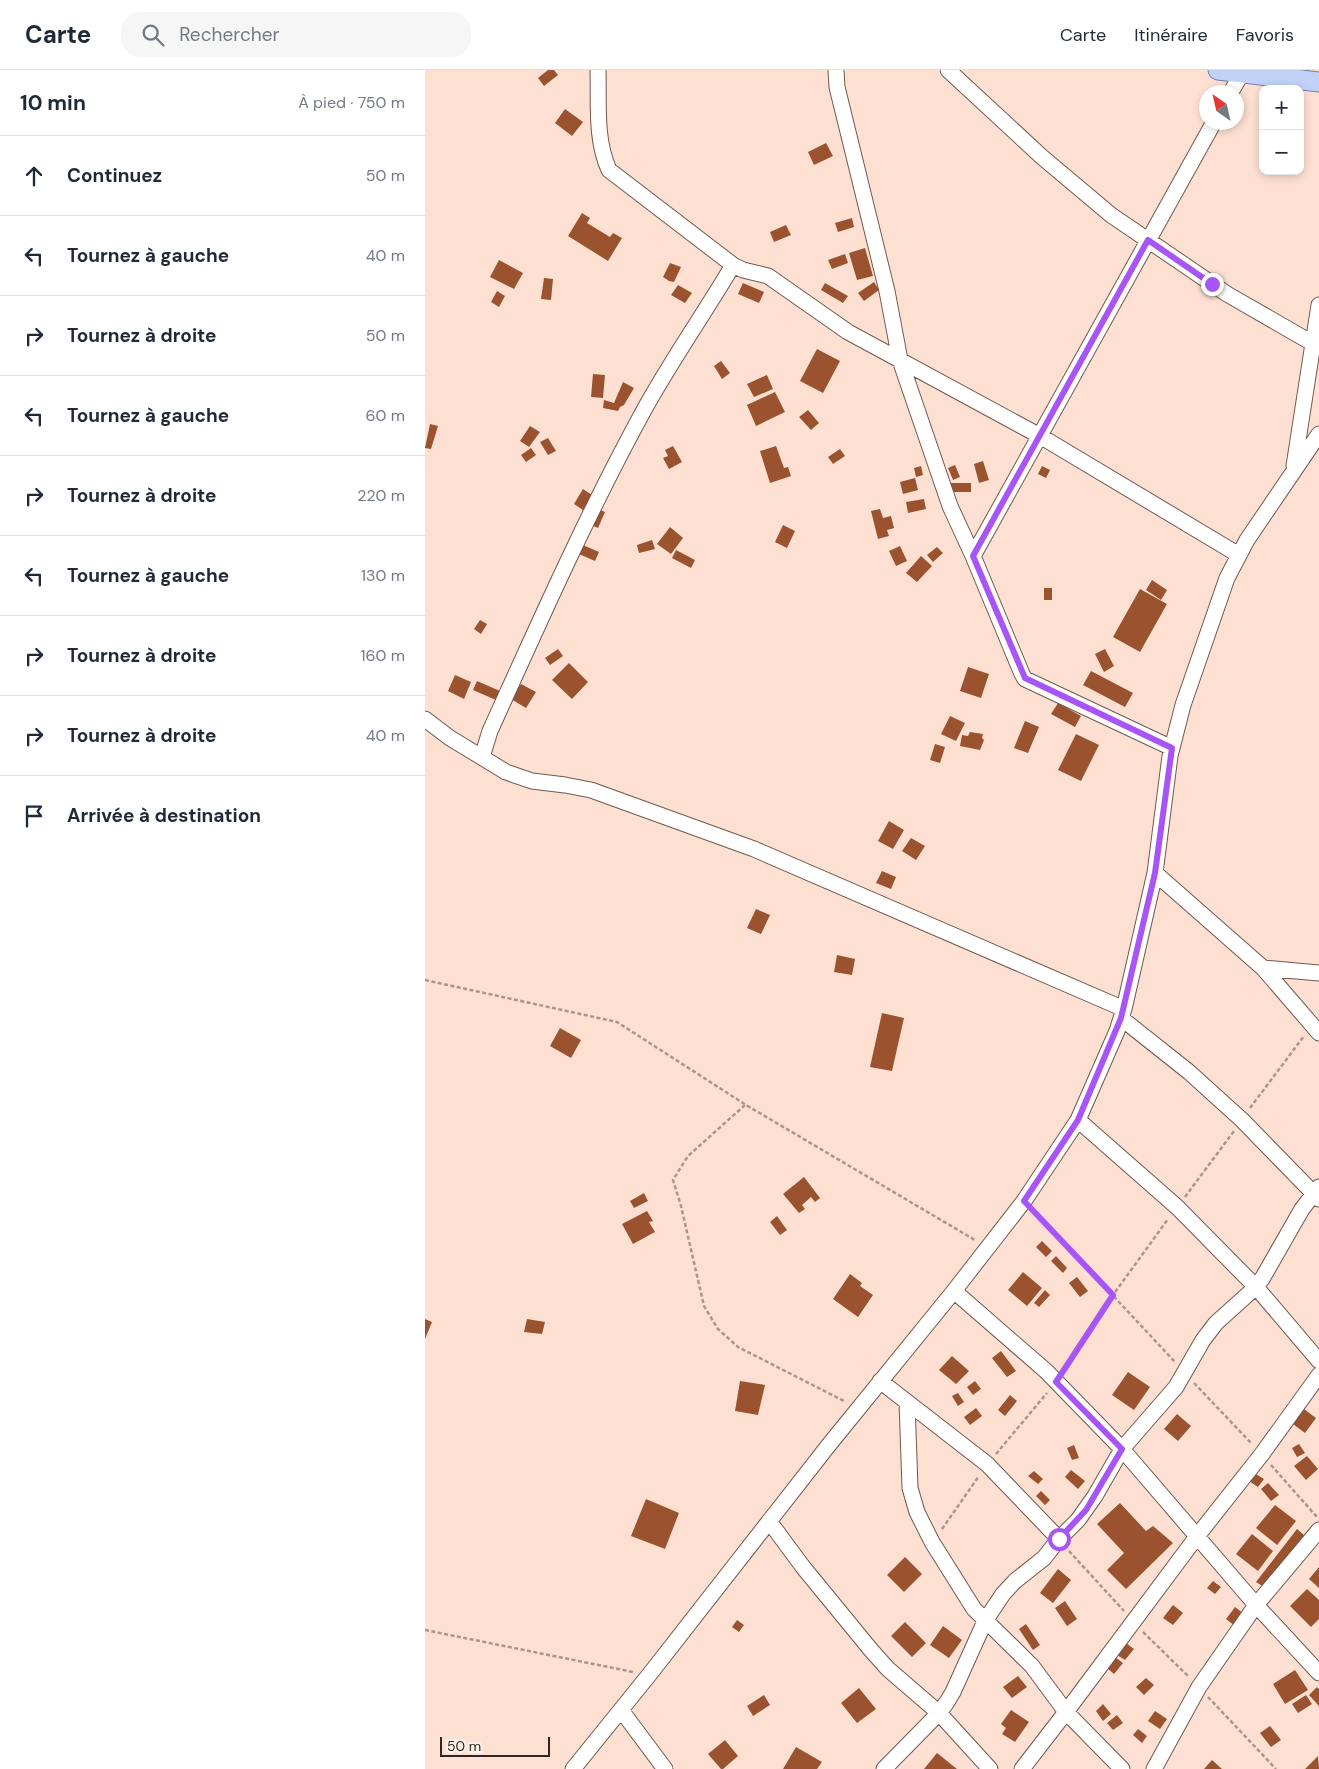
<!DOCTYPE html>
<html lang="fr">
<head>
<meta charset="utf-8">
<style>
  body { margin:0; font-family:"DM Sans",sans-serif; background:#f6f6f7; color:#1f2937 }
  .controls { position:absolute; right:15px; top:15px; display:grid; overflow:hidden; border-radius:10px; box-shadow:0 2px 8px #0003 }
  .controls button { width:45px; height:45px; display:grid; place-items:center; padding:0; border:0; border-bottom:1px solid #e0e1e3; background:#fff; color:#1f2937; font:25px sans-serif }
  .compass { position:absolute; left:774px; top:15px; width:45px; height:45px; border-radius:50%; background:#fff; box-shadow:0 2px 8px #0003; rotate:326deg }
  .scale { position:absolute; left:15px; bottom:12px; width:110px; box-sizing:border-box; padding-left:5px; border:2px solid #302520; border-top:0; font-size:14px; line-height:18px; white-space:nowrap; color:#302520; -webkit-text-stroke:4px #fdf1eb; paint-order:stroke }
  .stop { position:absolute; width:15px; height:15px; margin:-11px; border:4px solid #a855f7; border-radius:50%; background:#fff }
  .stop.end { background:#a855f7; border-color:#fff; box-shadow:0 1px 5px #0008 }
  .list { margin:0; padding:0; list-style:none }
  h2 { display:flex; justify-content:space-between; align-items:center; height:65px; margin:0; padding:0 20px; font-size:21px }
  h2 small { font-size:16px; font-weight:400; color:#747a83 }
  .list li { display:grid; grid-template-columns:32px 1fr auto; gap:15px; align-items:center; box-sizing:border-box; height:80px; padding:0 20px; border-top:1px solid #e0e1e3 }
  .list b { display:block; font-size:19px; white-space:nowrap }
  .list em { font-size:16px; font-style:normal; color:#747a83 }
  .icon { flex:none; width:28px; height:28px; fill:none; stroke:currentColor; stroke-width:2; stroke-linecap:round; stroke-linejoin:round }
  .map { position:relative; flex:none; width:894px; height:1699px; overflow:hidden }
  header { display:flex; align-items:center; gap:30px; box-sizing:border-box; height:70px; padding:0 25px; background:#fff; border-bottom:1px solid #e0e1e3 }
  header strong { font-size:24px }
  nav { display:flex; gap:28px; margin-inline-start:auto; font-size:18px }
  .search { width:350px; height:45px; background:#f6f6f7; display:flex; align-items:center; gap:12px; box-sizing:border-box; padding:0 18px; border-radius:20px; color:#747a83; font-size:19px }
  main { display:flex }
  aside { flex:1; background:#fff }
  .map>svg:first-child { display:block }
  .building { fill:#9a532e }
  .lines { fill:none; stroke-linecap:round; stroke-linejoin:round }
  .minor-casing { stroke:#71584d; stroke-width:17 }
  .major-casing { stroke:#7481a9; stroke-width:21 }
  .path { stroke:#ab958b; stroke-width:2.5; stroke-dasharray:4 2.5; stroke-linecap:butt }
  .minor { stroke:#fff; stroke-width:15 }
  .major { stroke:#c2d1f8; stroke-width:19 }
  .route { stroke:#a855f7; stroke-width:6 }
</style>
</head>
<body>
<header>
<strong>Carte</strong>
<div class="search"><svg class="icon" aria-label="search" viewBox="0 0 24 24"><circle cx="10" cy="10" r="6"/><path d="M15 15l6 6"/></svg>Rechercher</div>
<nav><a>Carte</a><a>Itinéraire</a><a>Favoris</a></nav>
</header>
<main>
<aside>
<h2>10 min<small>À pied · 750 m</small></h2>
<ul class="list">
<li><svg class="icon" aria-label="ahead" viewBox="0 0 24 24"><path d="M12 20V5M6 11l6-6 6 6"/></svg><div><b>Continuez</b></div><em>50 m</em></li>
<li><svg class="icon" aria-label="left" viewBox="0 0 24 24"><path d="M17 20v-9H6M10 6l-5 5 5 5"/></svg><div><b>Tournez à gauche</b></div><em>40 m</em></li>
<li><svg class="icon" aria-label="right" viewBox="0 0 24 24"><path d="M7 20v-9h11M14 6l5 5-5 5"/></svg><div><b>Tournez à droite</b></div><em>50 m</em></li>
<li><svg class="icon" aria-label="left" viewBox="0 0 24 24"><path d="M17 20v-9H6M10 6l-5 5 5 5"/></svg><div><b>Tournez à gauche</b></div><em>60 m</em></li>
<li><svg class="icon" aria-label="right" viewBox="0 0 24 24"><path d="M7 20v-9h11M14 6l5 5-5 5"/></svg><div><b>Tournez à droite</b></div><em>220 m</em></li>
<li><svg class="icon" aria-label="left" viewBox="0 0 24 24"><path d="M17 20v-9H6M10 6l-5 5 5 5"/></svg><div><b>Tournez à gauche</b></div><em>130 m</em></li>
<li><svg class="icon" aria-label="right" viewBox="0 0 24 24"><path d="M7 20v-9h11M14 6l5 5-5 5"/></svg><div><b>Tournez à droite</b></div><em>160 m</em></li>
<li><svg class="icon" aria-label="right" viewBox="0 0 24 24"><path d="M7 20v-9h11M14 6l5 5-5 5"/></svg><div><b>Tournez à droite</b></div><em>40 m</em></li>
<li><svg class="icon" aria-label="arrive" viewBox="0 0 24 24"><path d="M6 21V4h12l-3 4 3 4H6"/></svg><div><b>Arrivée à destination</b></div></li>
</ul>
</aside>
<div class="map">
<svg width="894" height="1699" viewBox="0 0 894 1699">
  <rect width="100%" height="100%" fill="#fde0d2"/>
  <!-- building -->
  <path class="building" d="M 123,0 L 129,0 L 133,5 L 119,16 L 113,8 Z
    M 140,39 L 158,52 L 147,66 L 130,53 Z
    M 401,73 L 408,86 L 389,95 L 383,82 Z
    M 157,143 L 165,148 L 162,153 L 185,167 L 188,163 L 197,168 L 183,191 L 143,166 Z
    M 427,148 L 429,157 L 413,162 L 410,153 Z
    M 361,155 L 366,165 L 349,172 L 345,162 Z
    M 440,178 L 448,206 L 432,210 L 424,183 Z
    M 420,184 L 423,193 L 407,199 L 403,190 Z
    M 74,190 L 98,203 L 89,219 L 65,207 Z
    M 245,193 L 256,197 L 249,212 L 244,211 L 238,207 Z
    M 119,208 L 128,209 L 126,230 L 116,229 Z
    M 449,212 L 454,220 L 439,231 L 433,223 Z
    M 318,213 L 339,222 L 334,233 L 313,224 Z
    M 400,213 L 423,226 L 418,233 L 396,220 Z
    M 253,215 L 267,223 L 260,233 L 246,225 Z
    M 72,221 L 80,226 L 74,237 L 66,232 Z
    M 392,279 L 415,291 L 398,323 L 375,311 Z
    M 296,291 L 305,303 L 297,309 L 289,296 Z
    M 168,304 L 180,305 L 178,328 L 166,327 Z
    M 342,305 L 348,319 L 329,327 L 322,314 Z
    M 198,312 L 209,318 L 199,335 L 195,337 L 193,341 L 178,338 L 179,330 L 189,333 Z
    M 350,322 L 360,342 L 331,356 L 322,335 Z
    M 383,340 L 394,353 L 386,360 L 374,347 Z
    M 5,354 L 13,356 L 6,379 L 0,378 Z
    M 105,356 L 115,362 L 104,377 L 95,371 Z
    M 123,368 L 131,381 L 123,385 L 115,372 Z
    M 248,376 L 257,392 L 244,399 L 238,388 L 243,386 L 240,380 Z
    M 351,376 L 359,398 L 363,397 L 366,406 L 345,413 L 335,381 Z
    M 106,378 L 111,385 L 101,392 L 96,385 Z
    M 415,379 L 420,386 L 408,394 L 403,387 Z
    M 558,391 L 564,410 L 554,413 L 549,394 Z
    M 530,395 L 535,407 L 528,410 L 523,398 Z
    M 496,396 L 498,405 L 491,407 L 489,398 Z
    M 617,396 L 625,400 L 621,408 L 613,404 Z
    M 490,408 L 493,420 L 478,424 L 475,412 Z
    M 526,413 L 546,413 L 546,422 L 526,422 Z
    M 158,419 L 167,425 L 158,440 L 149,434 Z
    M 499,429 L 501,439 L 483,443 L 481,432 Z
    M 173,439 L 180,442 L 173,458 L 166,455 Z
    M 455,439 L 458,448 L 466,446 L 469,458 L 462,460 L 464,466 L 453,469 L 446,441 Z
    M 358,455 L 370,461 L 362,478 L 350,472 Z
    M 245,457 L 258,468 L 246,484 L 232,474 Z
    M 227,470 L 230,479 L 214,483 L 212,475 Z
    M 158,475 L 174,482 L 170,491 L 154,484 Z
    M 475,476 L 482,491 L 471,496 L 464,481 Z
    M 512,477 L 518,483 L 508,492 L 502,485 Z
    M 251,480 L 270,490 L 266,498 L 247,488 Z
    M 496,486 L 507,496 L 492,512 L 481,503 Z
    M 727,510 L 742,520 L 736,530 L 721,520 Z
    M 619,518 L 627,518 L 627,530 L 619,530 Z
    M 715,519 L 742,534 L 715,582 L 688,567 Z
    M 55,550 L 62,554 L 56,564 L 49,559 Z
    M 133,579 L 138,586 L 125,595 L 120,588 Z
    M 680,579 L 689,596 L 679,602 L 670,584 Z
    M 144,593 L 163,612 L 147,629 L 127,610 Z
    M 543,597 L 564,604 L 556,628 L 535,621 Z
    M 666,601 L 708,623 L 700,637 L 658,615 Z
    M 30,605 L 46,612 L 39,629 L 23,621 Z
    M 52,611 L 75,621 L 71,630 L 48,620 Z
    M 96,614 L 111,622 L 101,638 L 86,629 Z
    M 633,633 L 656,646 L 650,657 L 626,644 Z
    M 525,646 L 540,653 L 531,671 L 516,664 Z
    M 600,651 L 614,657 L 603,683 L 589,678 Z
    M 545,662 L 558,664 L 557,668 L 559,670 L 555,680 L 535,676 L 537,665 L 543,666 Z
    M 651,664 L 674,675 L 656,711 L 633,700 Z
    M 510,674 L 520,677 L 515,693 L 505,690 Z
    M 464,751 L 479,760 L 468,779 L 453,771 Z
    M 486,768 L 500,776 L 491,790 L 477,781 Z
    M 457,801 L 471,807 L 466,819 L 451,813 Z
    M 331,839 L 345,845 L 336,864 L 322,858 Z
    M 412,885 L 430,889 L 427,905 L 409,902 Z
    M 457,943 L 479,948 L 467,1001 L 445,997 Z
    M 135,958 L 156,970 L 146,988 L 125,976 Z
    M 379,1107 L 395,1128 L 390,1132 L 386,1127 L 377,1135 L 380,1139 L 374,1143 L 358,1124 Z
    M 219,1123 L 223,1131 L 209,1138 L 205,1131 Z
    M 222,1141 L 228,1151 L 224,1152 L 230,1162 L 208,1174 L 197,1154 Z
    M 352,1146 L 362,1160 L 355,1165 L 345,1152 Z
    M 617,1171 L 627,1181 L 621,1187 L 611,1177 Z
    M 631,1186 L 642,1198 L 638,1203 L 626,1191 Z
    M 598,1202 L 617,1218 L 602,1236 L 583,1220 Z
    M 425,1204 L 437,1213 L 435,1216 L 448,1225 L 433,1247 L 408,1229 Z
    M 652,1207 L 663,1221 L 655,1227 L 644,1213 Z
    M 620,1220 L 625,1225 L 614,1237 L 609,1233 Z
    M 0,1249 L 7,1252 L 0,1269 Z
    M 102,1249 L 120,1252 L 117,1264 L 99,1262 Z
    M 576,1281 L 591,1301 L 582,1307 L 567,1288 Z
    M 527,1286 L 544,1301 L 531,1314 L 514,1300 Z
    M 703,1302 L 725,1317 L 709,1340 L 687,1325 Z
    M 315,1311 L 340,1315 L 333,1345 L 310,1341 Z
    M 550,1311 L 556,1319 L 548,1325 L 542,1317 Z
    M 533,1323 L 539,1332 L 533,1336 L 527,1326 Z
    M 585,1325 L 592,1331 L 580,1346 L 573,1340 Z
    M 551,1338 L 557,1346 L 545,1355 L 539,1347 Z
    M 879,1339 L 891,1348 L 880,1363 L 868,1354 Z
    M 752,1344 L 766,1356 L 753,1371 L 739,1359 Z
    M 874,1374 L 880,1383 L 872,1387 L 867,1378 Z
    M 649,1375 L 654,1388 L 647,1390 L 642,1378 Z
    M 882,1386 L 893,1399 L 881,1410 L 869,1396 Z
    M 646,1400 L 660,1411 L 653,1419 L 640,1407 Z
    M 609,1401 L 618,1409 L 613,1414 L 603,1406 Z
    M 829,1403 L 839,1409 L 833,1417 L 824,1411 Z
    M 843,1413 L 854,1425 L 846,1431 L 836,1419 Z
    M 616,1421 L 625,1430 L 620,1435 L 611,1426 Z
    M 221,1429 L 254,1443 L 240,1479 L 206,1466 Z
    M 695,1433 L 721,1461 L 728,1456 L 748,1473 L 701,1519 L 682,1500 L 699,1483 L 672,1454 Z
    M 850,1435 L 871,1451 L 852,1475 L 831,1458 Z
    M 872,1459 L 879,1465 L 839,1517 L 831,1512 Z
    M 827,1464 L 848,1481 L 833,1501 L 811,1484 Z
    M 480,1487 L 497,1504 L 479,1522 L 462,1505 Z
    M 894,1497 L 894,1518 L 884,1509 Z
    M 633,1499 L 646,1510 L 628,1533 L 615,1523 Z
    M 788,1511 L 796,1517 L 790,1524 L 782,1518 Z
    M 882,1519 L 894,1530 L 894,1549 L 886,1557 L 865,1536 Z
    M 640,1531 L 652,1549 L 642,1556 L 630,1538 Z
    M 748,1535 L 758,1543 L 748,1555 L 738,1548 Z
    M 810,1537 L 819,1544 L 810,1556 L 801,1549 Z
    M 312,1550 L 319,1555 L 314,1562 L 307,1557 Z
    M 480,1552 L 501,1573 L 487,1587 L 466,1566 Z
    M 601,1554 L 615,1575 L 608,1580 L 594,1559 Z
    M 518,1556 L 537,1570 L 524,1588 L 505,1575 Z
    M 701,1573 L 709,1579 L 700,1590 L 692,1585 Z
    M 690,1587 L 698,1593 L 689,1604 L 682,1598 Z
    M 870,1600 L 883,1620 L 860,1634 L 848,1614 Z
    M 593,1606 L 602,1617 L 587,1628 L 578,1617 Z
    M 721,1608 L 729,1615 L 719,1625 L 711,1617 Z
    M 892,1617 L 894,1619 L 894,1636 L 884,1625 Z
    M 434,1618 L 451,1639 L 432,1653 L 416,1633 Z
    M 339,1625 L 345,1635 L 328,1646 L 322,1636 Z
    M 881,1625 L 887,1634 L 873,1643 L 867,1634 Z
    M 678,1634 L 686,1644 L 678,1651 L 671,1641 Z
    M 586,1640 L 604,1652 L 590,1672 L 577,1664 L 581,1658 L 576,1654 Z
    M 730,1641 L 742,1649 L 735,1659 L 723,1651 Z
    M 692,1645 L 698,1653 L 688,1660 L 682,1653 Z
    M 845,1656 L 856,1670 L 846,1677 L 835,1663 Z
    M 713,1659 L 722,1666 L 717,1673 L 708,1665 Z
    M 300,1670 L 313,1686 L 298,1699 L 296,1699 L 283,1684 Z
    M 371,1677 L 397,1692 L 392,1699 L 358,1699 Z
    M 512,1683 L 532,1699 L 499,1699 Z
    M 893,1686 L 894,1699 L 880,1699 Z
    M 787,1690 L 797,1699 L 779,1699 Z"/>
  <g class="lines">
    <!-- minor casing -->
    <g class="minor-casing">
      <path id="minor" d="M 173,0 C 174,33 170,69 184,100 L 308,195 L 318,200 L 343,206 L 423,262 L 615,366 L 814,485
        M 411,0 L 412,17 L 462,221 L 475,290 L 525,436 L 548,486 L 597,604 L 600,609 L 747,678
        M 523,0 L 617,87 L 686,145 L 802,224 L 894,277
        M 806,22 L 817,3
        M 869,396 L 894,235
        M 548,486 L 789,52
        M 0,649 L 25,668 L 81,702 L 107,711 L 140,715 L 166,720 L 329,779 L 699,939
        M 57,687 L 65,661 C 114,553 162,444 219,340 C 246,291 279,244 308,195
        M 730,803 L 838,898 L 894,963
        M 838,898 L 894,903
        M 696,948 L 764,1002 L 817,1050 L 894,1129
        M 653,1050 L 752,1137 L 831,1217 L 894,1291
        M 529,1221 L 621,1301 L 697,1379 L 831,1535 L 894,1603
        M 455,1311 L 562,1394 L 634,1469
        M 482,1332 L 485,1418 L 492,1442 L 507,1472 L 549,1539 L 607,1596 L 641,1642 L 697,1699
        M 344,1451 L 378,1497 L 446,1580 L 463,1599 L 514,1643 L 565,1699
        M 196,1640 L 240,1699
        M 148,1699 L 224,1605 L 403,1376 L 529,1221 L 599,1131 L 653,1050 L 692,961 L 699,939 L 730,803 L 745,686 L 758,635 L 802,508 L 822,470 L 894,364
        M 459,1699 L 514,1643 L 522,1632 L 528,1622 L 560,1551 L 578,1524 L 590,1511 L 619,1488 L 634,1469 L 653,1450 L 670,1426 L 697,1379 L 751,1317 L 778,1270 L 791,1253 L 831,1217 L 837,1209 L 877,1139 L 894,1117
        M 597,1699 L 641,1642 L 773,1465 L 837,1384 L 894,1305
        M 729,1699 L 774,1617 L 831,1535 L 894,1460"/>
    </g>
    <!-- major casing -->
    <g class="major-casing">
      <path id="major" d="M 793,0 L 894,12"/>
    </g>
    <!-- path -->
    <path class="path" d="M 0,910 L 192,952 L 321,1035 L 550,1170
      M 320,1035 L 263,1086 L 248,1110 L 256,1136 L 279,1236 L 293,1259 L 313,1277 L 421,1332
      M 825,1038 L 879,966
      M 760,1127 L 809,1061
      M 609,1141 L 750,1292
      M 640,1298 L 688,1225 L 743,1149
      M 769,1313 L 827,1374
      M 571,1384 L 622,1323
      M 846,1395 L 892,1447
      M 517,1459 L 554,1406
      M 644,1481 L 699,1541
      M 0,1560 L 208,1602
      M 718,1562 L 764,1607
      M 783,1627 L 851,1699"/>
    <!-- minor -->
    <use href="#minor" class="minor"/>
    <!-- major -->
    <use href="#major" class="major"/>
  </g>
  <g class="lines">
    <!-- route -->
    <path class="route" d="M 634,1469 L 661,1440 L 697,1379 L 631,1312 L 688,1225 L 599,1131 L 653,1050 L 696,948 L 730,803 L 747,678 L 600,608 L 548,486 L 723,170 L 787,214"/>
  </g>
</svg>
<div class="controls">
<button>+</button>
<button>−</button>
</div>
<svg class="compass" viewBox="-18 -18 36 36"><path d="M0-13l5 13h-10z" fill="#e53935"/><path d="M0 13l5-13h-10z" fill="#747a83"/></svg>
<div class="scale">50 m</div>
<div class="stop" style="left:634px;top:1469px"></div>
<div class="stop end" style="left:787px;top:214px"></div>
</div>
</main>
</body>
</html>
